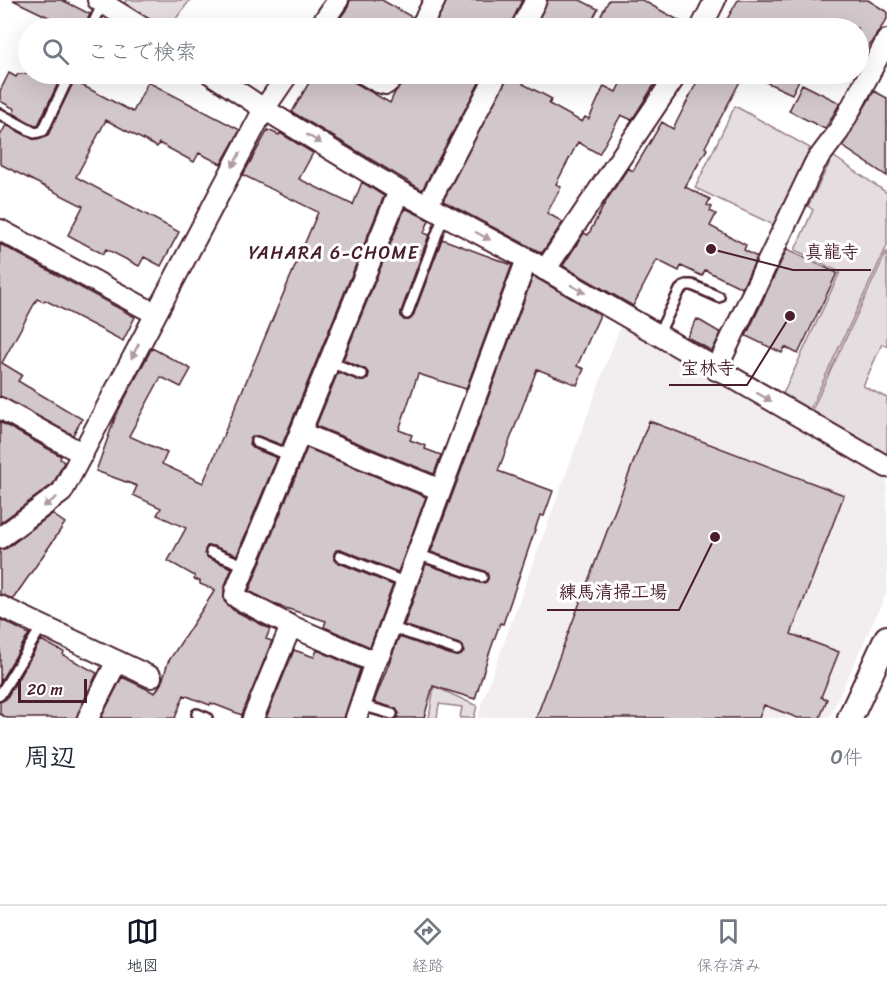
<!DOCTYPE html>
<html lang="ja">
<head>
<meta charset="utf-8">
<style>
  body { margin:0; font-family:Sriracha,"Klee One",sans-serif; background:#f2f2f3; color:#1f2937 }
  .scale { position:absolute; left:18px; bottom:15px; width:69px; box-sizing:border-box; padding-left:6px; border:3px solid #4a1f2b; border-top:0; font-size:16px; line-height:21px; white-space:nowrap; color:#4a1f2b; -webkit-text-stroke:4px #fff; paint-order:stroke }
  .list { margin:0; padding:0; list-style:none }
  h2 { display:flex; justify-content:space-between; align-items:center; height:78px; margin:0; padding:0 24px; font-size:26px }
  h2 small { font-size:20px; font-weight:400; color:#747a83 }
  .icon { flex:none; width:33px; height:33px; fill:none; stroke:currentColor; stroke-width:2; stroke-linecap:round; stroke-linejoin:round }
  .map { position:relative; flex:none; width:887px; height:718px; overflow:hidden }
  .search { position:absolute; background:#fff; box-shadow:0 6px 24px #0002; left:18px; right:18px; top:18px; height:66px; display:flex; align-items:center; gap:15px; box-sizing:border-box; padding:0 21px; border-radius:33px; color:#747a83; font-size:22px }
  .sheet { height:186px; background:#fff }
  nav { display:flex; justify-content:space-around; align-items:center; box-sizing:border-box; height:84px; border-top:2px solid #e0e1e3; background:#fff; font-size:16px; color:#747a83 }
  nav a { display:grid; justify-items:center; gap:3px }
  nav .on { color:#111827 }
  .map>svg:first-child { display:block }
  .built { fill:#f2eeef }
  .green { fill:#e5dee0; stroke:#987e86; stroke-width:1.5 }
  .building { fill:#d2c7cb; stroke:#4a1f2b; stroke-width:1.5 }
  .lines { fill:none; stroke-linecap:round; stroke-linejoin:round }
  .service-casing { stroke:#4a1f2b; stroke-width:14 }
  .minor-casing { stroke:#4a1f2b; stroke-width:24 }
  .tertiary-casing { stroke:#4a1f2b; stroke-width:28 }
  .service { stroke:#fff; stroke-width:9 }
  .minor { stroke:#fff; stroke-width:20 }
  .tertiary { stroke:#fff; stroke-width:24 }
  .oneway { fill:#ae9aa0 }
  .labels { text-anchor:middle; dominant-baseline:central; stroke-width:6; stroke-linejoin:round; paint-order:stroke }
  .neighbourhood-label { font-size:18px; letter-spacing:1.5px; fill:#4a1f2b; stroke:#fff }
  .leader { fill:none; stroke:#4a1f2b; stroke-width:2 }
  .callout-dot { fill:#4a1f2b; stroke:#fff; stroke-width:2 }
  .callout-label { font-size:18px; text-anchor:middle; font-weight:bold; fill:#4a1f2b; stroke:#fff; stroke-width:6; stroke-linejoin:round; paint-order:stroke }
</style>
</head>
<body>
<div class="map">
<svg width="887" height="718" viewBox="0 0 887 718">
  <rect width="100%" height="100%" fill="#fff"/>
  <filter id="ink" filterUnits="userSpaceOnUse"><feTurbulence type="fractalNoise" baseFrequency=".0167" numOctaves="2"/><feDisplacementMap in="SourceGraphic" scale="12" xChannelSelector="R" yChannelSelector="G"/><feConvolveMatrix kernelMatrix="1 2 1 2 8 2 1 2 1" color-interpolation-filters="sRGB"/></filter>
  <g filter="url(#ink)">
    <!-- built -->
    <path class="built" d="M 621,324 L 887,477 L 887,592 L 829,718 L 478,718 L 481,705 Z"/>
    <!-- green -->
    <path class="green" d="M 126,0 L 190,0 L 169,28 L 161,28 L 124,5 Z
      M 735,106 L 810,148 L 774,225 L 695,188 Z
      M 833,156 L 887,193 L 887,246 L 809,411 L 782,396 L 840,272 L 795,250 L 813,210 L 808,206 Z
      M 887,251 L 887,346 L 882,344 L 863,386 L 887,398 L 887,455 L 811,412 Z
      M 434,686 L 477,706 L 474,718 L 460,718 L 462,707 L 439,704 L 437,718 L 429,718 Z"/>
    <!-- building -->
    <path class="building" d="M 13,0 L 62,0 L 90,14 L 84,28 L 71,28 Z
      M 350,0 L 382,0 L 412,17 L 408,28 L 333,28 L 348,7 Z
      M 447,0 L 522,0 L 509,28 L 433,28 Z
      M 548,0 L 580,0 L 598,9 L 588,28 L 534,28 Z
      M 609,0 L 642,0 L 689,26 L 689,28 L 627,28 L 601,15 Z
      M 738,0 L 868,0 L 887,12 L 887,19 L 858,62 L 858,28 L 722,28 Z
      M 9,73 L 16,77 L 18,74 L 62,75 L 38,125 L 36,126 L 13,113 L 15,109 L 0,101 L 0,91 Z
      M 314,74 L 340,74 L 390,103 L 395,92 L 408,78 L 409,74 L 464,74 L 480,81 L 422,190 L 292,112 Z
      M 509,74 L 529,74 L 523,84 L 552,99 L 549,104 L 582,122 L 585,117 L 589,119 L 604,86 L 616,92 L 625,74 L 661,74 L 632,120 L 621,115 L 599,154 L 578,142 L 556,184 L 561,187 L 547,213 L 563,222 L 542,253 L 443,201 Z
      M 710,74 L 744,74 L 705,147 L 707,149 L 685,187 L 710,199 L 707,205 L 712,207 L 710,211 L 716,214 L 710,226 L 746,245 L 744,250 L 757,257 L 742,288 L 705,270 L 702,276 L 681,266 L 679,271 L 657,260 L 633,306 L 563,266 L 564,264 L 584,233 L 588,235 L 608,198 L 628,168 L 633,171 L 662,122 L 673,129 L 699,78 L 706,82 Z
      M 748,74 L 802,74 L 792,94 Z
      M 74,81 L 133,112 L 148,82 L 240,130 L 221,164 L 199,153 L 194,162 L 159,143 L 157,147 L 106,120 L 76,177 L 179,232 L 161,266 L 144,257 L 139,266 L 106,249 L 103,254 L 68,235 L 83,206 L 0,164 L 0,136 L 6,125 L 33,139 L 47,136 Z
      M 802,84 L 840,103 L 825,129 L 789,111 Z
      M 874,91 L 887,98 L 887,176 L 842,146 Z
      M 268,130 L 279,135 L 280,133 L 313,153 L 299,179 L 353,205 L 362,182 L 384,196 L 282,445 L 258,436 L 250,439 L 249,444 L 253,448 L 277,458 L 237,555 L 213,546 L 207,546 L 205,550 L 208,558 L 232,568 L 224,588 L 224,601 L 233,610 L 270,629 L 266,639 L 272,641 L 242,715 L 211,703 L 210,705 L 184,695 L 175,718 L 101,718 L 122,677 L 155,693 L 162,682 L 168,662 L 215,590 L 200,584 L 200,581 L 194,579 L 195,576 L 168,561 L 186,528 L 157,515 L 161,508 L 133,495 L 137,486 L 96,471 L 116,415 L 152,348 L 191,369 L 181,387 L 161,377 L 129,436 L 167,453 L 162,464 L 203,483 L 318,212 L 243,175 Z
      M 405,208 L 429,220 L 424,233 L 429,235 L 401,312 L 401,316 L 404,320 L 409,320 L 413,316 L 442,239 L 512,265 L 466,389 L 418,374 L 399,430 L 412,435 L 410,440 L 426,446 L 425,449 L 441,455 L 434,474 L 316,426 L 338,372 L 360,381 L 368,378 L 369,374 L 365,369 L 343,360 Z
      M 0,244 L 135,317 L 123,341 L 45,300 L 44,302 L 37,299 L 2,363 L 22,375 L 18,381 L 82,419 L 73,435 L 0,396 Z
      M 787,249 L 837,273 L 798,354 L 785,347 L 782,353 L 746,336 Z
      M 533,276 L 600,315 L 577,366 L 584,369 L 577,385 L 537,369 L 498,471 L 553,491 L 544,516 L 540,515 L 503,624 L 500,623 L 488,657 L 475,699 L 433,686 L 424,718 L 397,718 L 399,713 L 396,709 L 374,702 L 399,637 L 455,656 L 461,655 L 464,652 L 462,646 L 459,644 L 404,625 L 426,564 L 480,583 L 486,582 L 488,579 L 487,573 L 484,571 L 431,552 Z
      M 697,319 L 721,333 L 712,351 L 687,337 Z
      M 649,421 L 844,495 L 791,634 L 839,652 L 821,697 L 827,699 L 820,718 L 798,718 L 764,705 L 759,718 L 536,718 Z
      M 0,422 L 61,456 L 60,459 L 64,462 L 53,484 L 0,523 Z
      M 307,448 L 426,497 L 398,572 L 343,550 L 336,550 L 334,554 L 334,560 L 337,562 L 393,585 L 370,647 L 324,627 L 326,621 L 279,606 L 249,591 Z
      M 52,514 L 65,523 L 53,541 L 13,599 L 0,594 L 0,550 L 7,548 Z
      M 0,619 L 29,634 L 0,682 Z
      M 41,640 L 64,652 L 63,655 L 97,673 L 76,718 L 7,718 L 0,714 L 0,702 L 6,699 Z
      M 294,650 L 314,657 L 317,650 L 360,669 L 344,718 L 266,718 Z"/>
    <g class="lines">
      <!-- service casing -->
      <g class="service-casing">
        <path id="service" d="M 91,28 L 103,3
          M 0,114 L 35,133 L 43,131 L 70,74
          M 407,314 L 444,215
          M 658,335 L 680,290 L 686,285 L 692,285 L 719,297
          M 330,362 L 362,375
          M 256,442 L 291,456
          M 211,552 L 246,566
          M 417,554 L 482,577
          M 340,556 L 406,583
          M 390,627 L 457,650
          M 0,695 L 42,626
          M 361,705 L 392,714
          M 197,714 L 207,718"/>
      </g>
      <!-- minor casing -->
      <g class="minor-casing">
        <path id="minor" d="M 98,0 L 143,28
          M 319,28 L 338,0
          M 420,28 L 435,0
          M 521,28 L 536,0
          M 701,28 L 715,0
          M 211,74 L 264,109 L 399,191 L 527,259 L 887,467
          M 364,74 L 378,82 L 386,84 L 397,74
          M 427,206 L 497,74
          M 0,230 L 154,313
          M 545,270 L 677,74
          M 716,370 L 815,163 L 839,131 L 887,40
          M 0,408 L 83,454
          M 301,433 L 441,490
          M 0,538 L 62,492 L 264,109 L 288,74
          M 0,606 L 151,677
          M 291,626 L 239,599 L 235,596 L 236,590 L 399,191
          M 88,718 L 117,661
          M 253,718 L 291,626 L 375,662
          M 356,718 L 375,662 L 381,651 L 527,259"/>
      </g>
      <!-- tertiary casing -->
      <g class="tertiary-casing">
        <path id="tertiary" d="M 850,718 L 887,638"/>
      </g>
      <!-- service -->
      <use href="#service" class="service"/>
      <!-- minor -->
      <use href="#minor" class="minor"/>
      <!-- tertiary -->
      <use href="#tertiary" class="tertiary"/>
    </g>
    <!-- one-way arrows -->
    <defs><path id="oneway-solid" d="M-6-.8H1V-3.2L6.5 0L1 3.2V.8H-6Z" transform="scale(1.5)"/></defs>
    <g class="oneway">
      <use href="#oneway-solid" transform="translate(314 139) rotate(31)"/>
      <use href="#oneway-solid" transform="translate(236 160) rotate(118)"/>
      <use href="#oneway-solid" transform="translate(483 236) rotate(28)"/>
      <use href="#oneway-solid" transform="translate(578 289) rotate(29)"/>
      <use href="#oneway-solid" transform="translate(135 351) rotate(117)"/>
      <use href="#oneway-solid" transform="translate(764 397) rotate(30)"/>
      <use href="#oneway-solid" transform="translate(50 502) rotate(144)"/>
    </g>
  </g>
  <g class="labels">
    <!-- neighbourhood labels -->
    <g class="neighbourhood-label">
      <text x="334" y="253">YAHARA 6-CHOME</text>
    </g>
  </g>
  <!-- callouts -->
  <path class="leader" d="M711 249L793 270H871M790 316L747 385H669M715 537L679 610H547"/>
  <g class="callout-dot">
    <circle cx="711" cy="249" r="6"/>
    <circle cx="790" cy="316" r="6"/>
    <circle cx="715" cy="537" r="6"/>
  </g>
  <g class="callout-label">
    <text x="832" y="258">真龍寺</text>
    <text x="708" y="374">宝林寺</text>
    <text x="613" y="598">練馬清掃工場</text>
  </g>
</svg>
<div class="scale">20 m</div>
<div class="search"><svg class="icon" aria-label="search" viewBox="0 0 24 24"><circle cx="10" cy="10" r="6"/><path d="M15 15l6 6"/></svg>ここで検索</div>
</div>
<section class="sheet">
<h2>周辺<small>0件</small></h2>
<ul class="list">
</ul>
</section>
<nav>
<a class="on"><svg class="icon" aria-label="map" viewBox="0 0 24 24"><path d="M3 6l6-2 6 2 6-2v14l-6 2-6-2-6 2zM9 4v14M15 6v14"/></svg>地図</a>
<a><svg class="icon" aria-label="directions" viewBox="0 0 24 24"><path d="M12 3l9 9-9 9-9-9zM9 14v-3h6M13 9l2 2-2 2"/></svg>経路</a>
<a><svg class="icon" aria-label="saved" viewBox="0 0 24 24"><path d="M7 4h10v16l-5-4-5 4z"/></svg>保存済み</a>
</nav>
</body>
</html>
